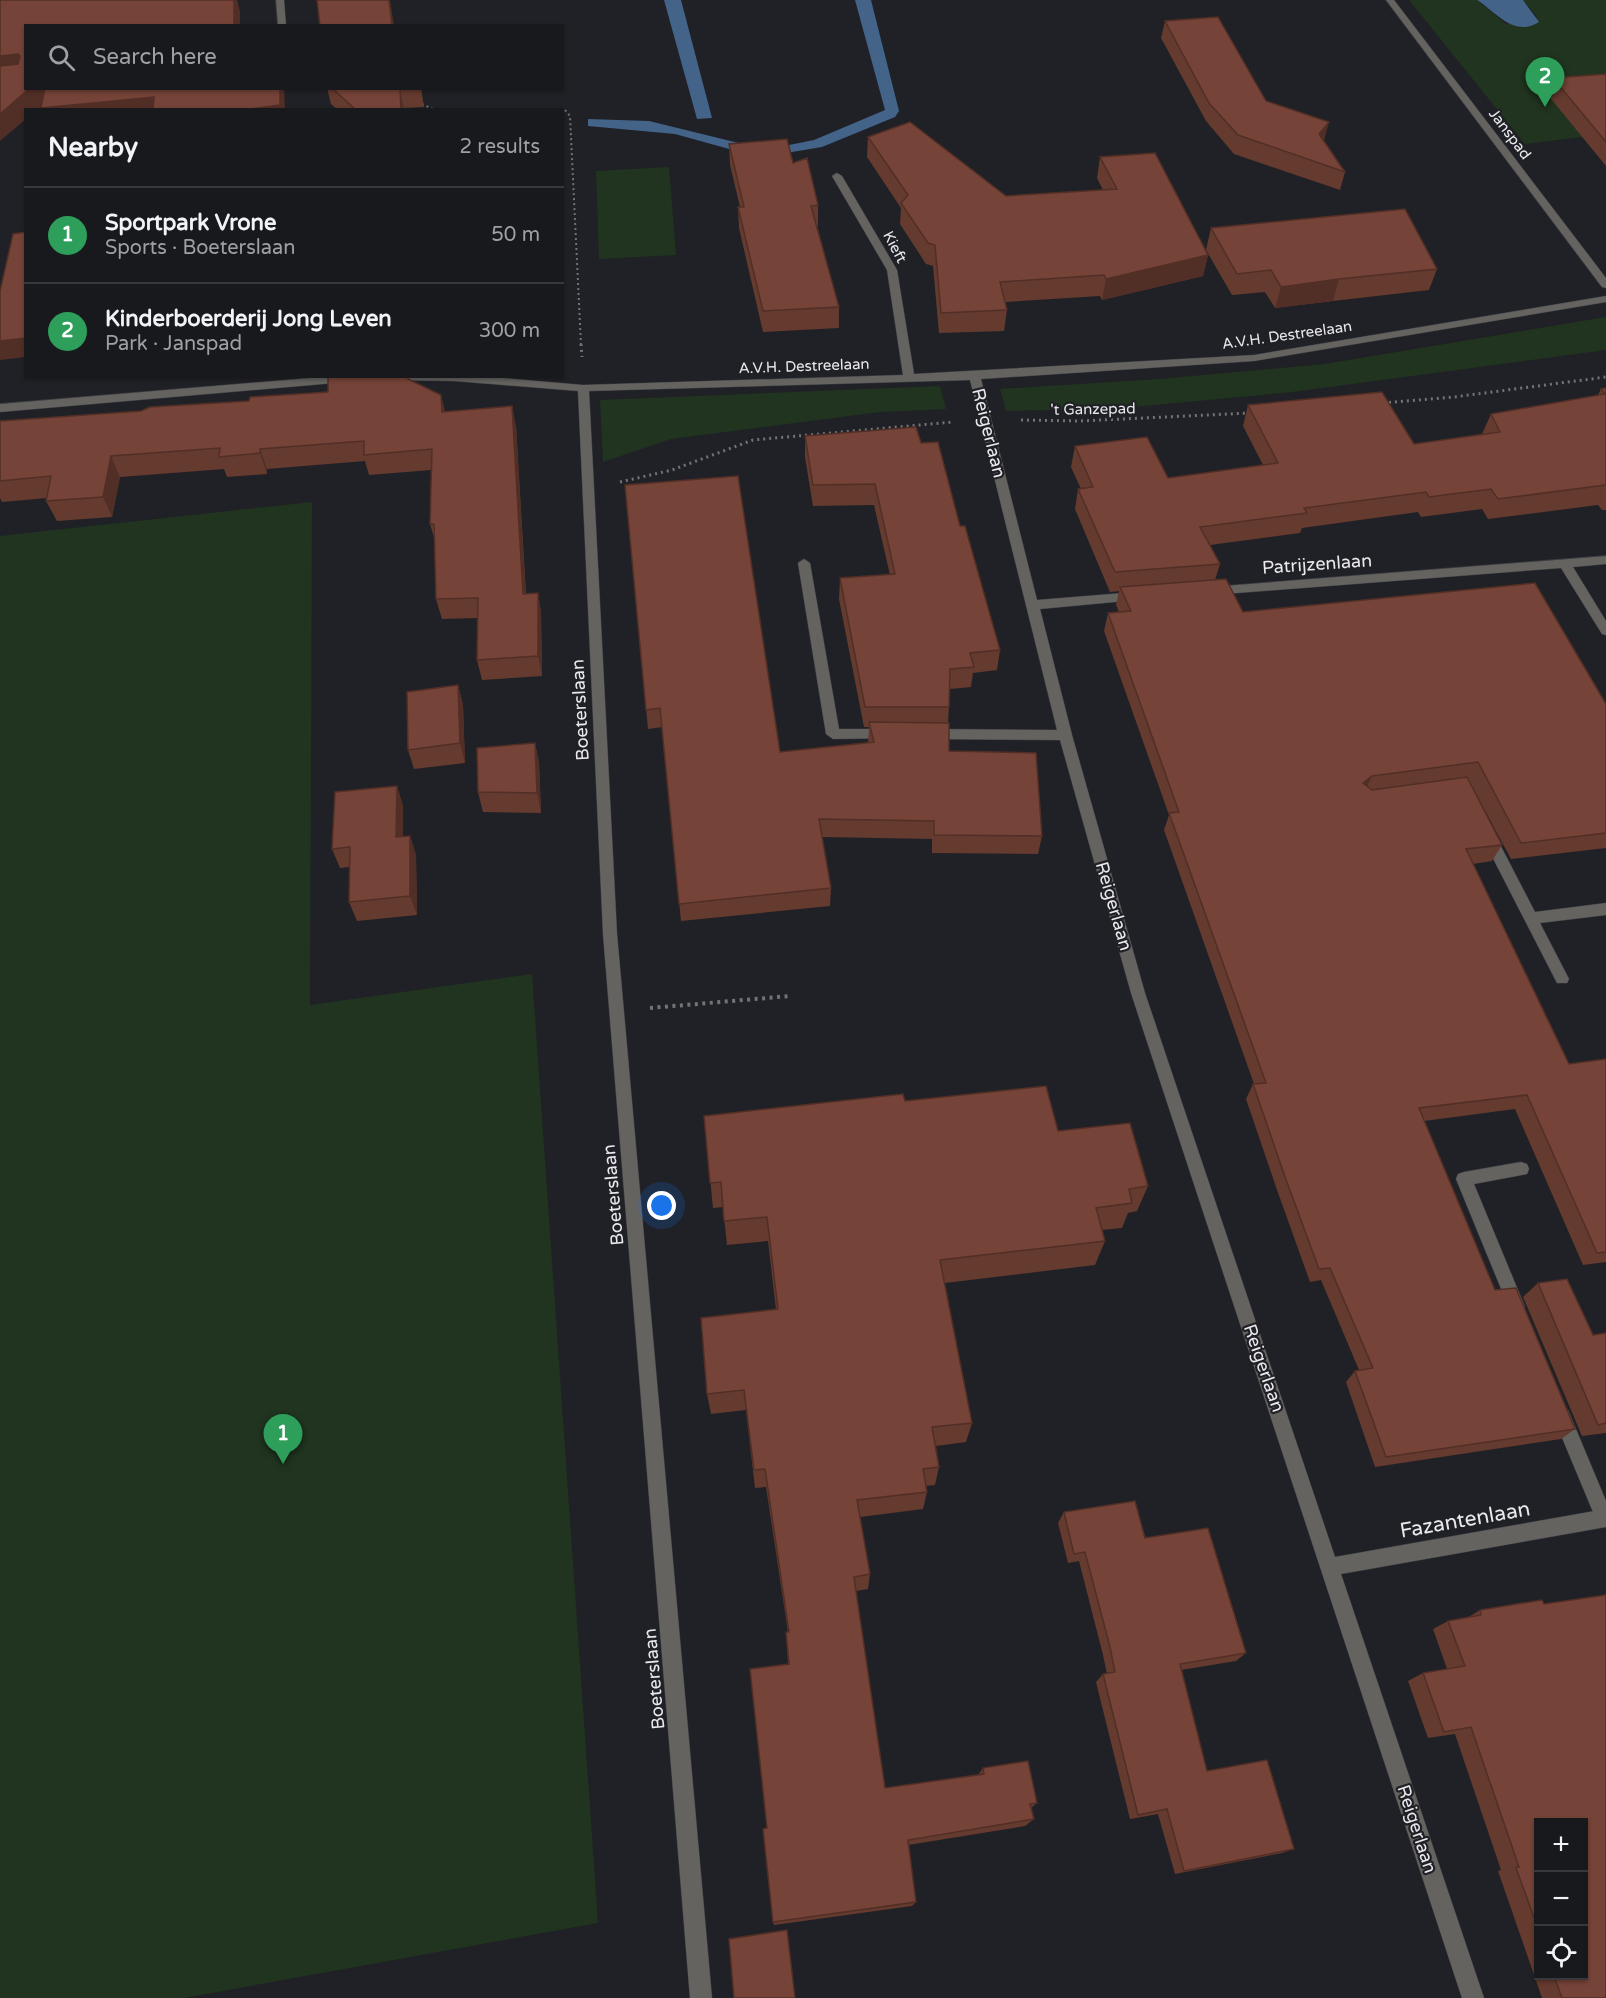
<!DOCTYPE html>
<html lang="en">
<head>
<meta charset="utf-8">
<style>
  body { margin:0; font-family:"Varela Round",sans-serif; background:#212225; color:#f1f3f6 }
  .controls { position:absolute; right:18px; bottom:18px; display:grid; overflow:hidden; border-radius:0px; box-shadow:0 2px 4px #0004 }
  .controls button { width:54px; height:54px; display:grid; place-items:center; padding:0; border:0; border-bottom:2px solid #36383b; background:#18191c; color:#f1f3f6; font:30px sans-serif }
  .you { position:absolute; left:662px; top:1206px; width:21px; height:21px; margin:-15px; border:4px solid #fff; border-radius:50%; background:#1a73e8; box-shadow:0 0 0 9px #1a73e833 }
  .badge { display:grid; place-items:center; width:39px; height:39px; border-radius:50%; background:#28d5ad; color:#fff; font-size:20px; font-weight:700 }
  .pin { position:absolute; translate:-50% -50px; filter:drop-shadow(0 2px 3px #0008) }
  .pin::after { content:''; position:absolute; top:32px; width:21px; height:18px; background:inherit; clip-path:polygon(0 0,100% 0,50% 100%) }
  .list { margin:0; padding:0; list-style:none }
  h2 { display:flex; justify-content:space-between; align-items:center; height:78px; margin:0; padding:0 24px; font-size:26px }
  h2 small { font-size:20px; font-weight:400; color:#9fa0a3 }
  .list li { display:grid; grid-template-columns:39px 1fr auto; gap:18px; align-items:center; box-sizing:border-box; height:96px; padding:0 24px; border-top:2px solid #36383b }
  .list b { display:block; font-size:22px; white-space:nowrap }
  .list p { margin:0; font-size:20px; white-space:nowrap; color:#9fa0a3 }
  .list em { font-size:20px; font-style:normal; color:#9fa0a3 }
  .icon { flex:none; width:33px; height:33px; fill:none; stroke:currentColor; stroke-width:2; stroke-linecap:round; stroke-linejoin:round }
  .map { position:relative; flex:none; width:1606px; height:1998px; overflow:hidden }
  .search { position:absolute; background:#18191c; box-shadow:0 2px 4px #0004; left:24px; top:24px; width:540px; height:66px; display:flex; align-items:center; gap:15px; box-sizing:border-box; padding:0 21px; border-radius:0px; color:#9fa0a3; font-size:22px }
  .panel { position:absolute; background:#18191c; box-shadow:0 2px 4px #0004; left:24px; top:108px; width:540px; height:270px; border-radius:0px }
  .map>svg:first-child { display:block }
  .green { fill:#20341f }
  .water { fill:#436389 }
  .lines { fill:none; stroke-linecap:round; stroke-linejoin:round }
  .service-casing { stroke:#3c3d42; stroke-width:1 }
  .minor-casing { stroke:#3c3d42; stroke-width:1 }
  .path-far2 { stroke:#727277; stroke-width:2; stroke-dasharray:2 3; stroke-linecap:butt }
  .path-far1 { stroke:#727277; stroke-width:3; stroke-dasharray:2 4; stroke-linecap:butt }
  .path { stroke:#727277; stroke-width:4; stroke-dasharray:3 4.5; stroke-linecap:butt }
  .service { fill:#656360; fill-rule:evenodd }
  .minor { fill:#656360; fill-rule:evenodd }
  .wall { fill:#653a2f; fill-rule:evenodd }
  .shaded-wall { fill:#522f26 }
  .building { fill:#754337; stroke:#522f26; stroke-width:1.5 }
  .labels { text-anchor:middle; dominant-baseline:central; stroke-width:4.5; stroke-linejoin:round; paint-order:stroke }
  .far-street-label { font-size:15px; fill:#e9e9ed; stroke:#202126 }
  .street-label { font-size:18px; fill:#e9e9ed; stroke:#202126 }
  .near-street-label { font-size:21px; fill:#e9e9ed; stroke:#202126 }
</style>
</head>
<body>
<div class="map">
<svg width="1606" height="1998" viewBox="0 0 1606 1998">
  <rect width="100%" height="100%" fill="#202126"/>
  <!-- green -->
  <path class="green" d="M 1409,0 L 1477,0 L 1506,24 L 1537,17 L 1523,0 L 1606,0 L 1606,134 L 1525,144 Z
    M 669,167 L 676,255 L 599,259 L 596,171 Z
    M 1606,317 L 1606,350 L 1292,392 L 1122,408 L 1006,411 L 1000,389 L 1159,379 L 1325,364 Z
    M 940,386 L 946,409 L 880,412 L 671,439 L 603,462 L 600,400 Z
    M 312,502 L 310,1005 L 532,974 L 598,1923 L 184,1998 L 0,1998 L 0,536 Z"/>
  <!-- water -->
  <path class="water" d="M 664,0 L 681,0 L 712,118 L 697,119 Z
    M 855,0 L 871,0 L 899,111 L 895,117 L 822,147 L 780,154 L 740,152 L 675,134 L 588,126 L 588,119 L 649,121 L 751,146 L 784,146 L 814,140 L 885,110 Z
    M 1477,0 L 1523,0 L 1539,22 C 1514,38 1496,12 1477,0 Z"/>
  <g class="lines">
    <!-- service casing -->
    <g class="service-casing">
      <path id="service" d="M 1521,1162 L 1527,1164 L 1529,1169 L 1527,1174 L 1474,1184 L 1525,1307 L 1523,1313 L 1517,1315 L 1511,1313 L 1456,1179 L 1458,1174 L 1464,1172 Z
        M 1562,1407 L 1568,1410 L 1606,1501 L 1606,1526 L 1604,1527 L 1598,1524 L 1553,1416 L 1556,1410 Z"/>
    </g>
    <!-- minor casing -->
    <g class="minor-casing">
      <path id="minor" d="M 276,0 L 284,0 L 286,26 L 278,26 Z
        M 1386,0 L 1394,0 L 1606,278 L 1606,288 L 1602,287 Z
        M 837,173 L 842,176 L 897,270 L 914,374 L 1254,355 L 1606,296 L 1606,302 L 1254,361 L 981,379 L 1037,600 L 1136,592 L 1142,596 L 1136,600 L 1040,609 L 1072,735 L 1145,993 L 1335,1557 L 1606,1509 L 1606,1527 L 1341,1574 L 1484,1998 L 1462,1998 L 1131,993 L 1060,740 L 930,739 L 923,734 L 930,729 L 1057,730 L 970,380 L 589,391 L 617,934 L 712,1998 L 690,1998 L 603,934 L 578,391 L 454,381 L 391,380 L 385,377 L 479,376 L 583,385 L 903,375 L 887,270 L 832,176 Z
        M 335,376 L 350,376 L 352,379 L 346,382 L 0,412 L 0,404 Z
        M 1606,556 L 1606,564 L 1573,567 L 1606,621 L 1606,635 L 1602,634 L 1561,568 L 1211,595 L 1205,591 L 1211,587 Z
        M 804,559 L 810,563 L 839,729 L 888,729 L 895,734 L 893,738 L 833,739 L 826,734 L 798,563 Z
        M 1488,830 L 1493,831 L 1535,912 L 1606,903 L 1606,915 L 1540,923 L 1569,979 L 1567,983 L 1557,983 L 1481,835 Z"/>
    </g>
    <!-- path-far2 -->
    <path class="path-far2" d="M 422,104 L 435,110
      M 545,110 L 565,110 L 570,116 L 581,345"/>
    <!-- path-far1 -->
    <path class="path-far1" d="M 581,344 L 582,357
      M 1383,403 L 1454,397 L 1606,377
      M 1021,420 L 1080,421 L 1250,413
      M 620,482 L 672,470 L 753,440 L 953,422"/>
    <!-- path -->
    <path class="path" d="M 650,1008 L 790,996"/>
    <!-- service -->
    <use href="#service" class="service"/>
    <!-- minor -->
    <use href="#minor" class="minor"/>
  </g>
  <!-- wall -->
  <path class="wall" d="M 1165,21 L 1266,101 L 1324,141 L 1345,172 L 1340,190 L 1234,154 L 1206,121 L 1161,38 Z
    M 1606,74 L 1606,166 L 1547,94 L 1553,78 Z
    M 327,88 L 421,88 L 424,107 L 404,108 L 404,110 L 338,110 L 331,104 Z
    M 868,137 L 1006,196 L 1103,190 L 1097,178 L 1100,157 L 1208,255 L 1203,276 L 1102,300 L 1100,296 L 1005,302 L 1007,310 L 1004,331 L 939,333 L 933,266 L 926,264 L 900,224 L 901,208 L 867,157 Z
    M 729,144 L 793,163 L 818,205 L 818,226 L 817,226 L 839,307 L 839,328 L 763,332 L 739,228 L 738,207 L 740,207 L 730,165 Z
    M 1211,228 L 1437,269 L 1429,290 L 1333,301 L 1275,308 L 1265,292 L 1232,295 L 1206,250 Z
    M 412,381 L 445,412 L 516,426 L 526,593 L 538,593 L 541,613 L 542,676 L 482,680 L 477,660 L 478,618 L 442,619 L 436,599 L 435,541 L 430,524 L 431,470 L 369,475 L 365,461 L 267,469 L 267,474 L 227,477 L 224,469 L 120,477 L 112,517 L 57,521 L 46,501 L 47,498 L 2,502 L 0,498 L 0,421 L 141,411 L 249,401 Z
    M 1606,388 L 1606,510 L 1602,510 L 1598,505 L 1488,519 L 1482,509 L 1421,517 L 1418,512 L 1302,528 L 1300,533 L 1210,545 L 1220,564 L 1215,580 L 1243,612 L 1606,704 L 1606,848 L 1511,859 L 1468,779 L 1502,845 L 1492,861 L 1473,864 L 1569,1064 L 1606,1059 L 1606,1262 L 1583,1265 L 1515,1109 L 1424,1121 L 1495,1290 L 1575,1429 L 1561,1439 L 1375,1467 L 1346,1382 L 1355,1371 L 1359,1370 L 1321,1280 L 1310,1282 L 1276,1187 L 1246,1099 L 1253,1084 L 1254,1084 L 1164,830 L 1169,815 L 1104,631 L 1108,613 L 1119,612 L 1116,605 L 1119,591 L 1110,592 L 1075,509 L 1078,489 L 1081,489 L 1071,467 L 1075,446 L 1168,478 L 1263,465 L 1243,426 L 1248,405 L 1414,444 L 1482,434 L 1491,414 L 1598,395 L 1601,389 Z
    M 805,436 L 921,443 L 960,526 L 1000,650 L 997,670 L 973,673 L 971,687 L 950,689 L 949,707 L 948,723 L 949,751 L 1042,836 L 1038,854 L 932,853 L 932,839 L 822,837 L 831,888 L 830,906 L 681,921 L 662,727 L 648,729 L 625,485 L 780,752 L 868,743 L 869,727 L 864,727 L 839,599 L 840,578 L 890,575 L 874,505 L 813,506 L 805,457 Z
    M 458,685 L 463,705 L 465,763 L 414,769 L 408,750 Z
    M 535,743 L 539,763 L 541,813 L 483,812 L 478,792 Z
    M 397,786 L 403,806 L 403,837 L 410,836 L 416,855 L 417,915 L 357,921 L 349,902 L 350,867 L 340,868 L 332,849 Z
    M 905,1101 L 1058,1131 L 1148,1186 L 1137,1211 L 1128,1213 L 1122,1228 L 1102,1230 L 1105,1241 L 1095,1265 L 945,1283 L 972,1423 L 966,1442 L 936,1446 L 939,1467 L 935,1485 L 926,1486 L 927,1492 L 923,1509 L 860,1517 L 870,1574 L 868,1589 L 856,1591 L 885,1788 L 978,1775 L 983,1768 L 1037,1803 L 1031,1808 L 1034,1819 L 1025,1826 L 908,1845 L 916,1902 L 912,1906 L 774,1925 L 773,1922 L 767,1828 L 788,1664 L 786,1632 L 788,1632 L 766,1487 L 755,1488 L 746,1410 L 711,1414 L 707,1394 L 776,1309 L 768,1241 L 727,1245 L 723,1207 L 713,1208 L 704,1116 Z
    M 1538,1283 L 1593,1335 L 1606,1333 L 1606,1433 L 1582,1436 L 1523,1297 Z
    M 1064,1512 L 1145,1538 L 1246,1653 L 1236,1661 L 1181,1670 L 1207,1771 L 1294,1849 L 1282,1853 L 1175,1874 L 1158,1814 L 1130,1819 L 1096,1682 L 1103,1674 L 1107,1674 L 1103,1655 L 1079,1561 L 1068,1563 L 1058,1523 Z
    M 1606,1594 L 1606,1998 L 1542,1998 L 1498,1871 L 1501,1870 L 1455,1734 L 1428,1738 L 1408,1681 L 1423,1673 L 1447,1669 L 1433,1629 L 1448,1621 L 1467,1618 L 1480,1610 L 1544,1604 L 1602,1596 ZM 1539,1822 L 1584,1976 L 1539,1976 Z"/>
  <!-- shaded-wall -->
  <path class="shaded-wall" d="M 234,0 L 237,0 L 240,11 L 240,26 L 234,26 Z
    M 389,0 L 390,0 L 394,26 L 392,26 Z
    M 18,54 L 26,74 L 0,77 L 0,56 Z
    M 30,88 L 55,88 L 57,92 L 37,110 L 26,110 L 26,119 L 0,141 L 0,114 Z
    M 280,88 L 284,88 L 285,110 L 243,110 Z
    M 400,88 L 404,110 L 401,110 Z
    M 154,97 L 159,110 L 41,110 L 41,108 Z
    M 1329,122 L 1324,141 L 1314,152 L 1319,134 Z
    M 1208,255 L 1203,276 L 1102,300 L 1106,279 Z
    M 1339,279 L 1333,301 L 1275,308 L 1281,287 Z
    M 25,338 L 26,357 L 0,360 L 0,341 Z
    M 441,395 L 446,415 L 442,412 Z
    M 512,406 L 516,426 L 527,614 L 523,594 Z
    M 260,449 L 267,469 L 267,474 L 260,453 Z
    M 111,456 L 120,477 L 112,517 L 103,497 Z
    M 538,593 L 541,613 L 542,676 L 538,656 Z
    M 458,685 L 463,705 L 465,763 L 460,743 Z
    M 535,743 L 539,763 L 541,813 L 537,793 Z
    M 1372,776 L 1364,793 L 1363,783 Z
    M 397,786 L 403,806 L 403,857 L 396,837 Z
    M 410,836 L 416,855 L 417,915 L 410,896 Z"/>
  <!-- building -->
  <path class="building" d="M 0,0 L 234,0 L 234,26 L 26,26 L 26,88 L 30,88 L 0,114 L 0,66 L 18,64 L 20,56 L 18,54 L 0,56 Z
    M 317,0 L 389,0 L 392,26 L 320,26 Z
    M 1218,17 L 1266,101 L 1329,122 L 1319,134 L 1345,172 L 1238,135 L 1209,103 L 1165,21 Z
    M 1606,74 L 1606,142 L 1553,78 Z
    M 45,88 L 280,88 L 280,105 L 243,110 L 153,110 L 154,97 L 41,108 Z
    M 332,88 L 400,88 L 401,110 L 356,110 Z
    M 910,122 L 1006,196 L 1117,189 L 1100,157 L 1155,153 L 1208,255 L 1106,279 L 1104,275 L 1000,282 L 1007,310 L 941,313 L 935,245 L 928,243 L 901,203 L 908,195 L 868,137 Z
    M 787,139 L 793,163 L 807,158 L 818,205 L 811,206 L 839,307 L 763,311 L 738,207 L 744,207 L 729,144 Z
    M 1405,209 L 1437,269 L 1339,279 L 1281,287 L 1271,270 L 1237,274 L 1211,228 Z
    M 26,232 L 26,345 L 25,345 L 25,338 L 0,341 L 0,291 L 13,234 Z
    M 328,376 L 408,376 L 408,379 L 441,395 L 442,412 L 512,406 L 523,594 L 538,593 L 538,656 L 477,660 L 478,598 L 436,599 L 434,524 L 430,524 L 432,449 L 364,455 L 364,441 L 260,449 L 260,453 L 219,457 L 220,448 L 111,456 L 103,497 L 46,501 L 51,476 L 0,481 L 0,421 L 141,411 L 150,407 L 249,401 L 250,397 L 328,392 Z
    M 1606,388 L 1606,485 L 1498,499 L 1491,489 L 1429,497 L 1426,492 L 1304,508 L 1307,513 L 1200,527 L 1220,564 L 1115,572 L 1078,489 L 1093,487 L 1075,446 L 1147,437 L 1168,478 L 1278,463 L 1248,405 L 1382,392 L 1414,444 L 1500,432 L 1491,414 L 1605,394 L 1601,389 Z
    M 916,427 L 921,443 L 938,442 L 960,526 L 965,526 L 1000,650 L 970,653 L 974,667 L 950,669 L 949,707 L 865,707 L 840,578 L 895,574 L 875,484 L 813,485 L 805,436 Z
    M 738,476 L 780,752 L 874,742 L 869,722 L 949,723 L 949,751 L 1036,753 L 1042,836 L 934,835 L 934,821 L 819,819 L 831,888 L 679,904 L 660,708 L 646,710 L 625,485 Z
    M 1226,579 L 1243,612 L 1535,583 L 1606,704 L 1606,833 L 1521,843 L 1478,762 L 1372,776 L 1363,783 L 1372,790 L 1467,777 L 1502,845 L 1466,849 L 1569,1064 L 1606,1059 L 1606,1252 L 1597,1253 L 1527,1095 L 1419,1108 L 1495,1290 L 1516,1288 L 1575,1429 L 1386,1457 L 1355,1371 L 1373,1368 L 1330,1268 L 1319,1269 L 1284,1174 L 1253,1084 L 1266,1083 L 1169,813 L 1179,812 L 1108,613 L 1131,611 L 1120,587 Z
    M 458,685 L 460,743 L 408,750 L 407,692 Z
    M 535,743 L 537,793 L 478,792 L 477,748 Z
    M 397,786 L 396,837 L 410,836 L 410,896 L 349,902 L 350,847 L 332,849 L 335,792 Z
    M 1046,1086 L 1058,1131 L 1130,1123 L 1148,1186 L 1129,1189 L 1132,1203 L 1096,1208 L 1105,1241 L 940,1260 L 972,1423 L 932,1427 L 939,1467 L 923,1469 L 927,1492 L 857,1500 L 870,1574 L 854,1577 L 885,1788 L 984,1774 L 983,1768 L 1028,1761 L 1037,1803 L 1030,1804 L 1034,1819 L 908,1840 L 916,1902 L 773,1922 L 763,1829 L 767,1828 L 750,1669 L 789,1664 L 786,1632 L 789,1632 L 765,1469 L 754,1470 L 744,1390 L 707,1394 L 701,1318 L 778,1309 L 767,1217 L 724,1221 L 721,1182 L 710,1183 L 704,1116 L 903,1094 L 905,1101 Z
    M 1567,1279 L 1593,1335 L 1606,1333 L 1606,1423 L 1598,1425 L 1538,1283 Z
    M 1135,1501 L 1145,1538 L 1208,1528 L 1246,1653 L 1180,1664 L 1207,1771 L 1267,1760 L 1294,1849 L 1184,1871 L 1167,1809 L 1138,1815 L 1103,1674 L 1115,1672 L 1110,1647 L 1085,1552 L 1074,1554 L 1064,1512 Z
    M 1606,1595 L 1606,1998 L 1562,1998 L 1554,1976 L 1584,1976 L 1584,1822 L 1539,1822 L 1539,1931 L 1516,1868 L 1519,1867 L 1471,1727 L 1444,1732 L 1423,1673 L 1465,1666 L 1448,1621 L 1481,1615 L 1480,1610 L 1542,1600 L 1544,1604 Z
    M 787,1930 L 795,1998 L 734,1998 L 729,1939 Z"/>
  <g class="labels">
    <!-- far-street labels -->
    <g class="far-street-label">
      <text transform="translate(1510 134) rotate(53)">Janspad</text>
      <text transform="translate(895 247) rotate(62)">Kieft</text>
      <text transform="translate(1287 335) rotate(-8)">A.V.H. Destreelaan</text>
      <text transform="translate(804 366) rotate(-2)">A.V.H. Destreelaan</text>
      <text transform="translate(1093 409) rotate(-1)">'t Ganzepad</text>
    </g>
    <!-- street labels -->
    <g class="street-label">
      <text transform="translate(989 433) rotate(76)">Reigerlaan</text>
      <text transform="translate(1317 564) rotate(-4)">Patrijzenlaan</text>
      <text transform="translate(580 710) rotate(-93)">Boeterslaan</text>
      <text transform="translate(1114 906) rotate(74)">Reigerlaan</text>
      <text transform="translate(613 1195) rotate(-95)">Boeterslaan</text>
      <text transform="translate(1264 1368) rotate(71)">Reigerlaan</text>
      <text transform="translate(654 1679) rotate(-95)">Boeterslaan</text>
      <text transform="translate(1417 1829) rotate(72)">Reigerlaan</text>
    </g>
    <!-- near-street labels -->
    <g class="near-street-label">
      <text transform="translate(1465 1520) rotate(-10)">Fazantenlaan</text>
    </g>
  </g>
</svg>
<div class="controls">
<button>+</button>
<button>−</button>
<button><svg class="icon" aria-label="locate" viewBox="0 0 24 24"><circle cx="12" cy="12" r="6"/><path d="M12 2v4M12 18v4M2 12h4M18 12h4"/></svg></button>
</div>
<div class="you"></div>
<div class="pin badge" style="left:283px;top:1464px;background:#2e9e5b">1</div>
<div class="pin badge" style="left:1545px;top:107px;background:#2e9e5b">2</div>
<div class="search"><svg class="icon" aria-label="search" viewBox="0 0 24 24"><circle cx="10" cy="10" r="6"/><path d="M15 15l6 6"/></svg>Search here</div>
<section class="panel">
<h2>Nearby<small>2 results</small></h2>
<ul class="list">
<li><span class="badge" style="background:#2e9e5b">1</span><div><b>Sportpark Vrone</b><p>Sports · Boeterslaan</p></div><em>50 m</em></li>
<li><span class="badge" style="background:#2e9e5b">2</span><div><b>Kinderboerderij Jong Leven</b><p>Park · Janspad</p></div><em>300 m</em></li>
</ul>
</section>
</div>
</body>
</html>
